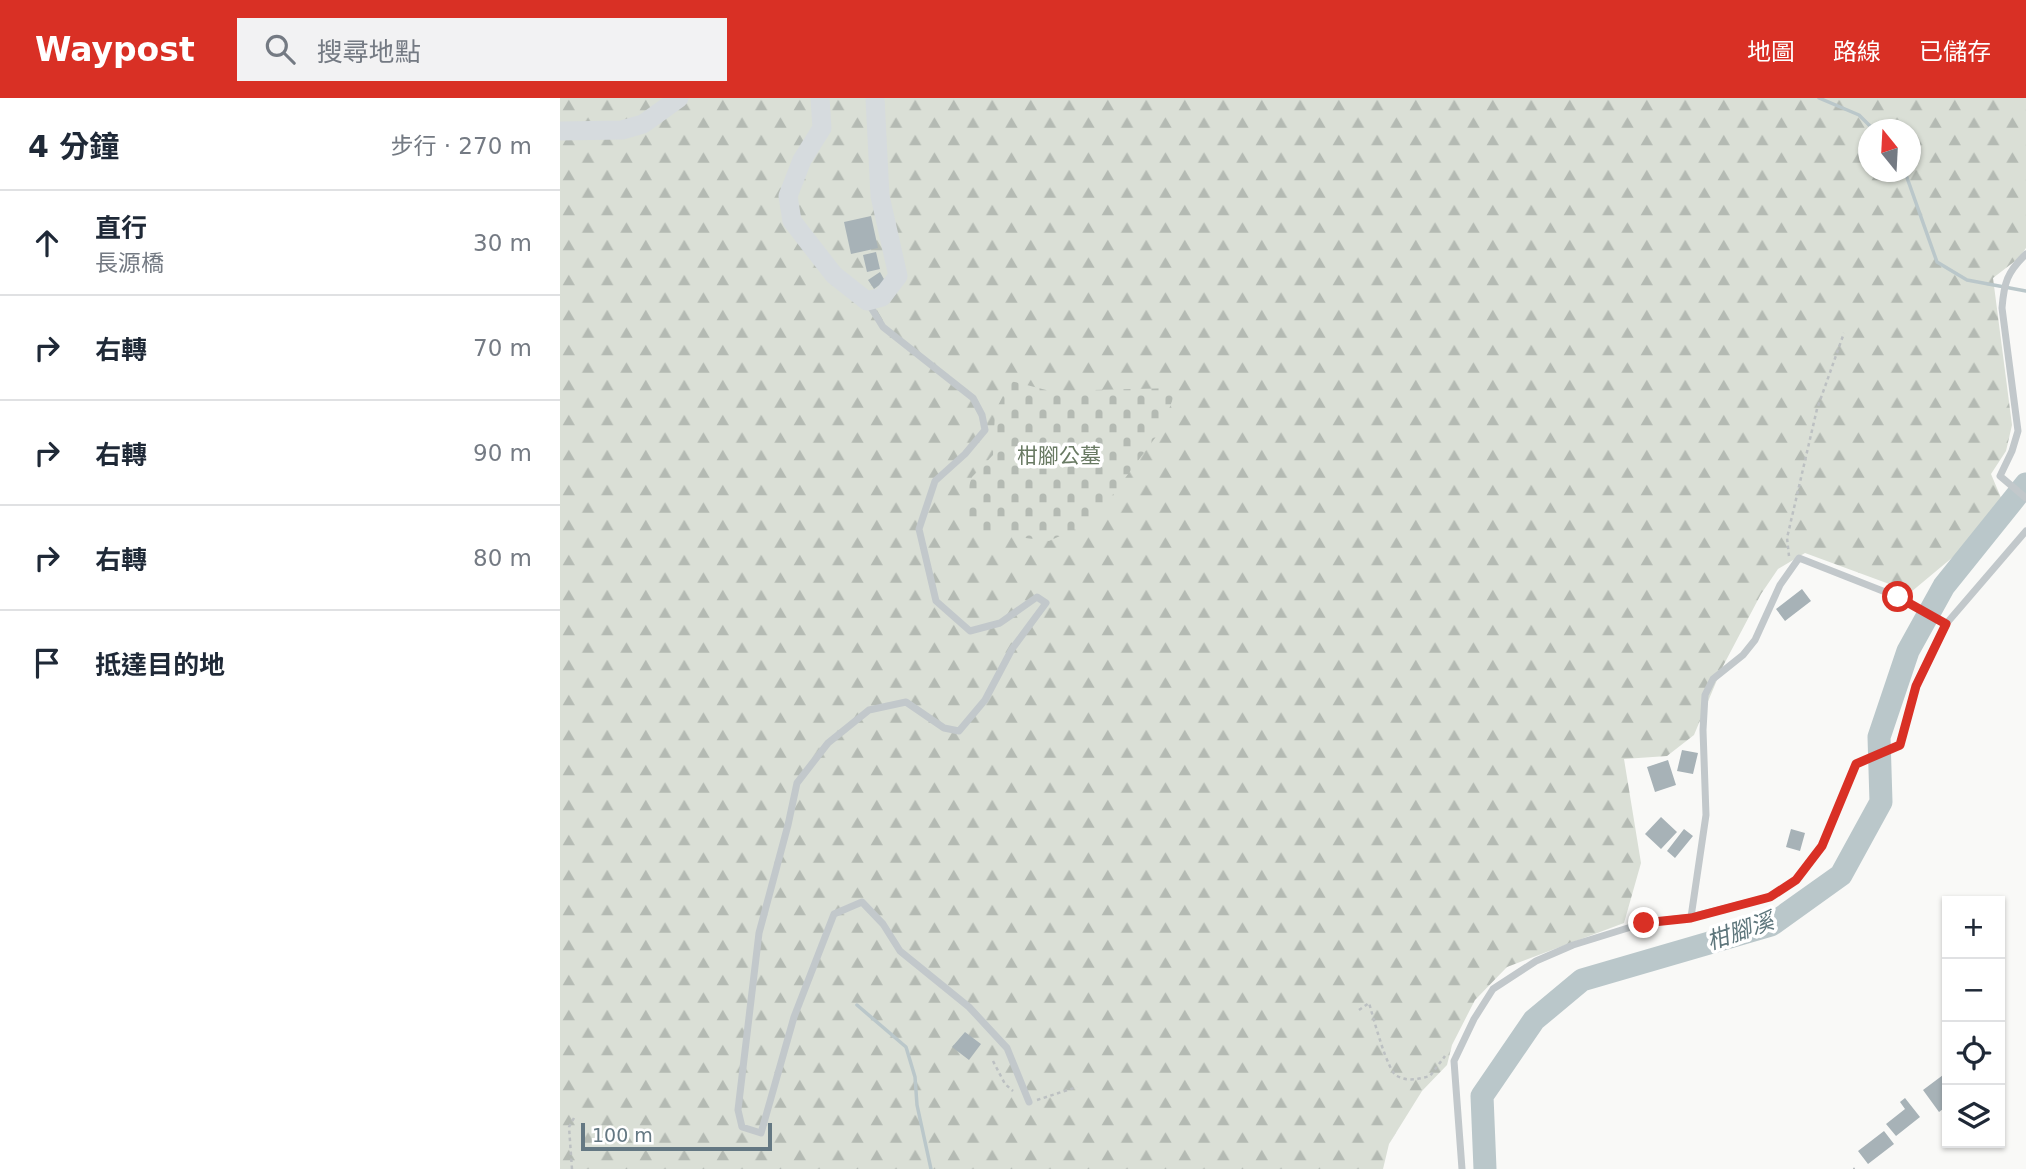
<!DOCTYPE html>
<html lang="zh-TW">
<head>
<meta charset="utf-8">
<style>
  body { margin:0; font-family:"DejaVu Sans","Noto Sans TC",sans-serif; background:#f2f2f3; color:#1f2937 }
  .controls { position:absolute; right:21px; bottom:21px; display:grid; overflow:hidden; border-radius:0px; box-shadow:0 2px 5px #0004 }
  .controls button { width:63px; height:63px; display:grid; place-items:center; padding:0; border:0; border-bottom:2px solid #e0e1e3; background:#fff; color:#1f2937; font:35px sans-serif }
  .compass { position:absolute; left:1298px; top:21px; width:63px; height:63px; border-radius:50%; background:#fff; box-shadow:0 2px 5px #0004; rotate:342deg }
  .scale { position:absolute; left:21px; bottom:18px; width:191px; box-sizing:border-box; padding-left:7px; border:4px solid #647883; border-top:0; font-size:19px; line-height:24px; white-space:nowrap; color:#647883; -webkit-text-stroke:5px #fff; paint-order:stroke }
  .stop { position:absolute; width:21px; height:21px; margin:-16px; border:5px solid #d93025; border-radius:50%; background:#fff }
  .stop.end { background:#d93025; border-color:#fff; box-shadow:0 2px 7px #0008 }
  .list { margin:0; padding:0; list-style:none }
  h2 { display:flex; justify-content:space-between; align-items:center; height:91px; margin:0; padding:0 28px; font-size:30px }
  h2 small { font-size:23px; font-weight:400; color:#747a83 }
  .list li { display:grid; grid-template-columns:46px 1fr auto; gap:21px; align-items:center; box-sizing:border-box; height:105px; padding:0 28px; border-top:2px solid #e0e1e3 }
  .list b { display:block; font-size:26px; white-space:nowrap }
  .list p { margin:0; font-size:23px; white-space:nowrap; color:#747a83 }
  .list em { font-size:23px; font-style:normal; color:#747a83 }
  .icon { flex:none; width:38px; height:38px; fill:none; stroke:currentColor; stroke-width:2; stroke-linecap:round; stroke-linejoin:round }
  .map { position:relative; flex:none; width:1466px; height:1071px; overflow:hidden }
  header { display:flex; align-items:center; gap:42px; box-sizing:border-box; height:98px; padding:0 35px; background:#d93025; color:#fff }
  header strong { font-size:33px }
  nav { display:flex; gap:38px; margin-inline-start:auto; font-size:24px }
  .search { width:490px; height:63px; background:#f2f2f3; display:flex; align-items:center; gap:18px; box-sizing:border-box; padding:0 24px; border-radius:0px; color:#747a83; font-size:26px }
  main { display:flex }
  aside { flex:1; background:#fff }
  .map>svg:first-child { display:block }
  .forest { fill:url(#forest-firs); fill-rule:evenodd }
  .cemetery { fill:url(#cemetery-stones) }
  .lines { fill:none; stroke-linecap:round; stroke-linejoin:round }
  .stream { stroke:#bac7ca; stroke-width:3.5 }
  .river { stroke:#bac7ca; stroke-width:23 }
  .building { fill:#a7b2b7 }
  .path { stroke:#bcc0c2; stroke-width:2.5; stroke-dasharray:3.5 3.5; stroke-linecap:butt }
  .lane { stroke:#c2c8cb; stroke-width:7 }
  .secondary { stroke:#d6dbde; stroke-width:19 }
  .route { stroke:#d93025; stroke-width:9 }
  .labels { text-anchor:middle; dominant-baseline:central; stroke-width:7; stroke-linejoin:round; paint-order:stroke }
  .park-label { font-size:21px; fill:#697a63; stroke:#fff }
  .water-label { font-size:23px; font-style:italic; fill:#5e767c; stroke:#fff }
</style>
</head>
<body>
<header>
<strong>Waypost</strong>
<div class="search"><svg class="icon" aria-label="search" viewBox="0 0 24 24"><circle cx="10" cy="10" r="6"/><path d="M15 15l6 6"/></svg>搜尋地點</div>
<nav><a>地圖</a><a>路線</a><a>已儲存</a></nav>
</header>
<main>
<aside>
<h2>4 分鐘<small>步行 · 270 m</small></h2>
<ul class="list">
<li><svg class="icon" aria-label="ahead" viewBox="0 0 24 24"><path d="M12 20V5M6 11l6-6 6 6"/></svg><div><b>直行</b><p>長源橋</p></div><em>30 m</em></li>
<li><svg class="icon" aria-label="right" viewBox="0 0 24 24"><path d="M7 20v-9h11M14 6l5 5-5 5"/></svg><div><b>右轉</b></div><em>70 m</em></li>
<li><svg class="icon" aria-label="right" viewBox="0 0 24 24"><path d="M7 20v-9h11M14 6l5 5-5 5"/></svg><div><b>右轉</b></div><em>90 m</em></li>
<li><svg class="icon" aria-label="right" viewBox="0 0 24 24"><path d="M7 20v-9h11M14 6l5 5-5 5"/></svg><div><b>右轉</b></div><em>80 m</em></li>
<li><svg class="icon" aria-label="arrive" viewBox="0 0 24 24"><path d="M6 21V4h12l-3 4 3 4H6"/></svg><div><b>抵達目的地</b></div></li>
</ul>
</aside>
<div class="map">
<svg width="1466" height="1071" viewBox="0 0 1466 1071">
  <defs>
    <pattern id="forest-firs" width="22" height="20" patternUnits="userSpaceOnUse" patternTransform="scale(1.75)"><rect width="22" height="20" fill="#dadfd6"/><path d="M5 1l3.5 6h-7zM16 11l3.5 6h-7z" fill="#b4bab3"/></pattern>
    <pattern id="cemetery-stones" width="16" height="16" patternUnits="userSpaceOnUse" patternTransform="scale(1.75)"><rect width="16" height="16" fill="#dadfd6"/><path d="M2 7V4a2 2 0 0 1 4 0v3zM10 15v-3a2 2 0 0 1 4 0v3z" fill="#b4bab3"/></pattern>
  </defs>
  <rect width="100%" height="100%" fill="#f9f9f7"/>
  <!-- forest -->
  <path class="forest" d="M 0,0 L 1466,0 L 1466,150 L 1459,160 L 1433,180 L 1452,327 L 1446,353 L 1431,376 L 1447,414 L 1351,494 L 1245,455 L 1218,471 L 1201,496 L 1162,570 L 1134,637 L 1107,658 L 1064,661 L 1081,765 L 1064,825 L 947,869 L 915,902 L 892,947 L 887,967 L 862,993 L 829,1046 L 823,1071 L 0,1071 ZM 1308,32 L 1350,32 L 1350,74 L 1308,74 Z"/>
  <!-- cemetery -->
  <path class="cemetery" d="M 451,283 L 490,293 L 617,290 L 601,332 L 533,423 L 489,443 L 412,433 L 398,420 L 412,379 L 433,357 L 435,313 Z"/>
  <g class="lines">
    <!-- stream -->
    <path class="stream" d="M 1259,0 L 1299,17 L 1314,32
      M 1345,74 L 1377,164 L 1407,182 L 1466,193
      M 297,907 L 346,949 L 355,979 L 357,1007 L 371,1071"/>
    <!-- river -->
    <path class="river" d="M 925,1071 L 922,998 L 974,922 L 1022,882 L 1211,827 L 1281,777 L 1321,704 L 1319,639 L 1348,553 L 1384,488 L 1466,386"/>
  </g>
  <!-- building -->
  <path class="building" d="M 311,118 L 318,150 L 291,156 L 284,124 Z
    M 316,154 L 320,171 L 307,174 L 303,157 Z
    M 320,174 L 325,183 L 314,191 L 308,182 Z
    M 1242,491 L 1251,503 L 1225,523 L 1216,511 Z
    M 1122,652 L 1138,655 L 1133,676 L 1117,673 Z
    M 1108,662 L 1116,687 L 1095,694 L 1087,669 Z
    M 1101,719 L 1117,734 L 1101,751 L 1085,736 Z
    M 1124,731 L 1133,738 L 1115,760 L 1107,753 Z
    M 1231,731 L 1245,735 L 1240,753 L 1226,749 Z
    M 405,934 L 421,946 L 409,962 L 392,949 Z
    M 1387,974 L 1387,1008 L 1379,1014 L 1363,992 Z
    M 1345,1000 L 1360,1019 L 1336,1038 L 1326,1026 L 1345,1011 L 1340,1004 Z
    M 1324,1033 L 1334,1046 L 1308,1066 L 1298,1053 Z"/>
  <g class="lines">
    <!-- path -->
    <path class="path" d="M 1229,458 L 1227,440 L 1257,311 L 1284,235
      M 799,912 L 809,905 C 813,918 827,973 837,978 C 848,984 859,981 870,978 L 885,958
      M 433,963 L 445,986 L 453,993
      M 477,1002 L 517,989
      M 12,1071 L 9,1029 L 14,1020
      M 1293,1071 L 1295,1071"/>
    <!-- lane -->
    <path class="lane" d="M 1466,156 C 1447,174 1444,185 1442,210 L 1458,333 L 1452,353 L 1440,378 L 1466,400
      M 307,203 L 323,229 L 413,300 L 422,317 L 425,332 L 405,356 L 375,383 L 359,431 L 376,503 L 410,533 L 440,525 L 477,499 L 486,505 L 452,551 L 425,602 L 399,633 L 384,630 L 346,604 L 309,612 L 268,645 L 237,685 L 228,727 L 199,835 L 178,1012 L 182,1029 L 201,1035 L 234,919 L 274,816 L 302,804 L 323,826 L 340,853 L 409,909 L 447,950 L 469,1004
      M 1131,819 L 1146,717 L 1143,632 L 1145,597 L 1153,581 L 1183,557 L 1195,542 L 1220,487 L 1239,460 L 1338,499 L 1386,526
      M 902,1071 L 894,963 L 914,921 L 933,891 L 976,863 L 1013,847 L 1084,825 L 1131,819 L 1210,799 L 1236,782 L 1262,748 L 1296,666 L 1340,647 L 1356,588 L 1386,526 L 1466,433"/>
    <!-- secondary -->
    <path class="secondary" d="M 260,0 L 262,30 L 242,62 L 228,98 L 232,123 L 274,177 L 307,203 L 322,199 L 338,178 L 320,98 L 315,0
      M 0,33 L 62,32 L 83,26 L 119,0"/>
  </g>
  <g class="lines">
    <!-- route -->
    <path class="route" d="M 1084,825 L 1131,820 L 1210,799 L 1236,782 L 1262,748 L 1296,666 L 1340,647 L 1356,588 L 1386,526 L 1338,499"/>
  </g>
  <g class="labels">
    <!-- park labels -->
    <g class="park-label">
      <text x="499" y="358">柑腳公墓</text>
    </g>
    <!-- water labels -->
    <g class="water-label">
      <text transform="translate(1180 833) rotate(-19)">柑腳溪</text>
    </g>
  </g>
</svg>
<div class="controls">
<button>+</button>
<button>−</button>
<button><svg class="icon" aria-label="locate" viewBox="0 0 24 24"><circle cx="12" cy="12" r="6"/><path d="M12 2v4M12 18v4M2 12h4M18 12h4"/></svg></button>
<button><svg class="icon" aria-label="layers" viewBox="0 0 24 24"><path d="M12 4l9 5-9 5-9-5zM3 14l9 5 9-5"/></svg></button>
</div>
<svg class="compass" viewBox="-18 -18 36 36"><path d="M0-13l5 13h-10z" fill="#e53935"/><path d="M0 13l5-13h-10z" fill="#747a83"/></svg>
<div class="scale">100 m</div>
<div class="stop" style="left:1338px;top:499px"></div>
<div class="stop end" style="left:1084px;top:825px"></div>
</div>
</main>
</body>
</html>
